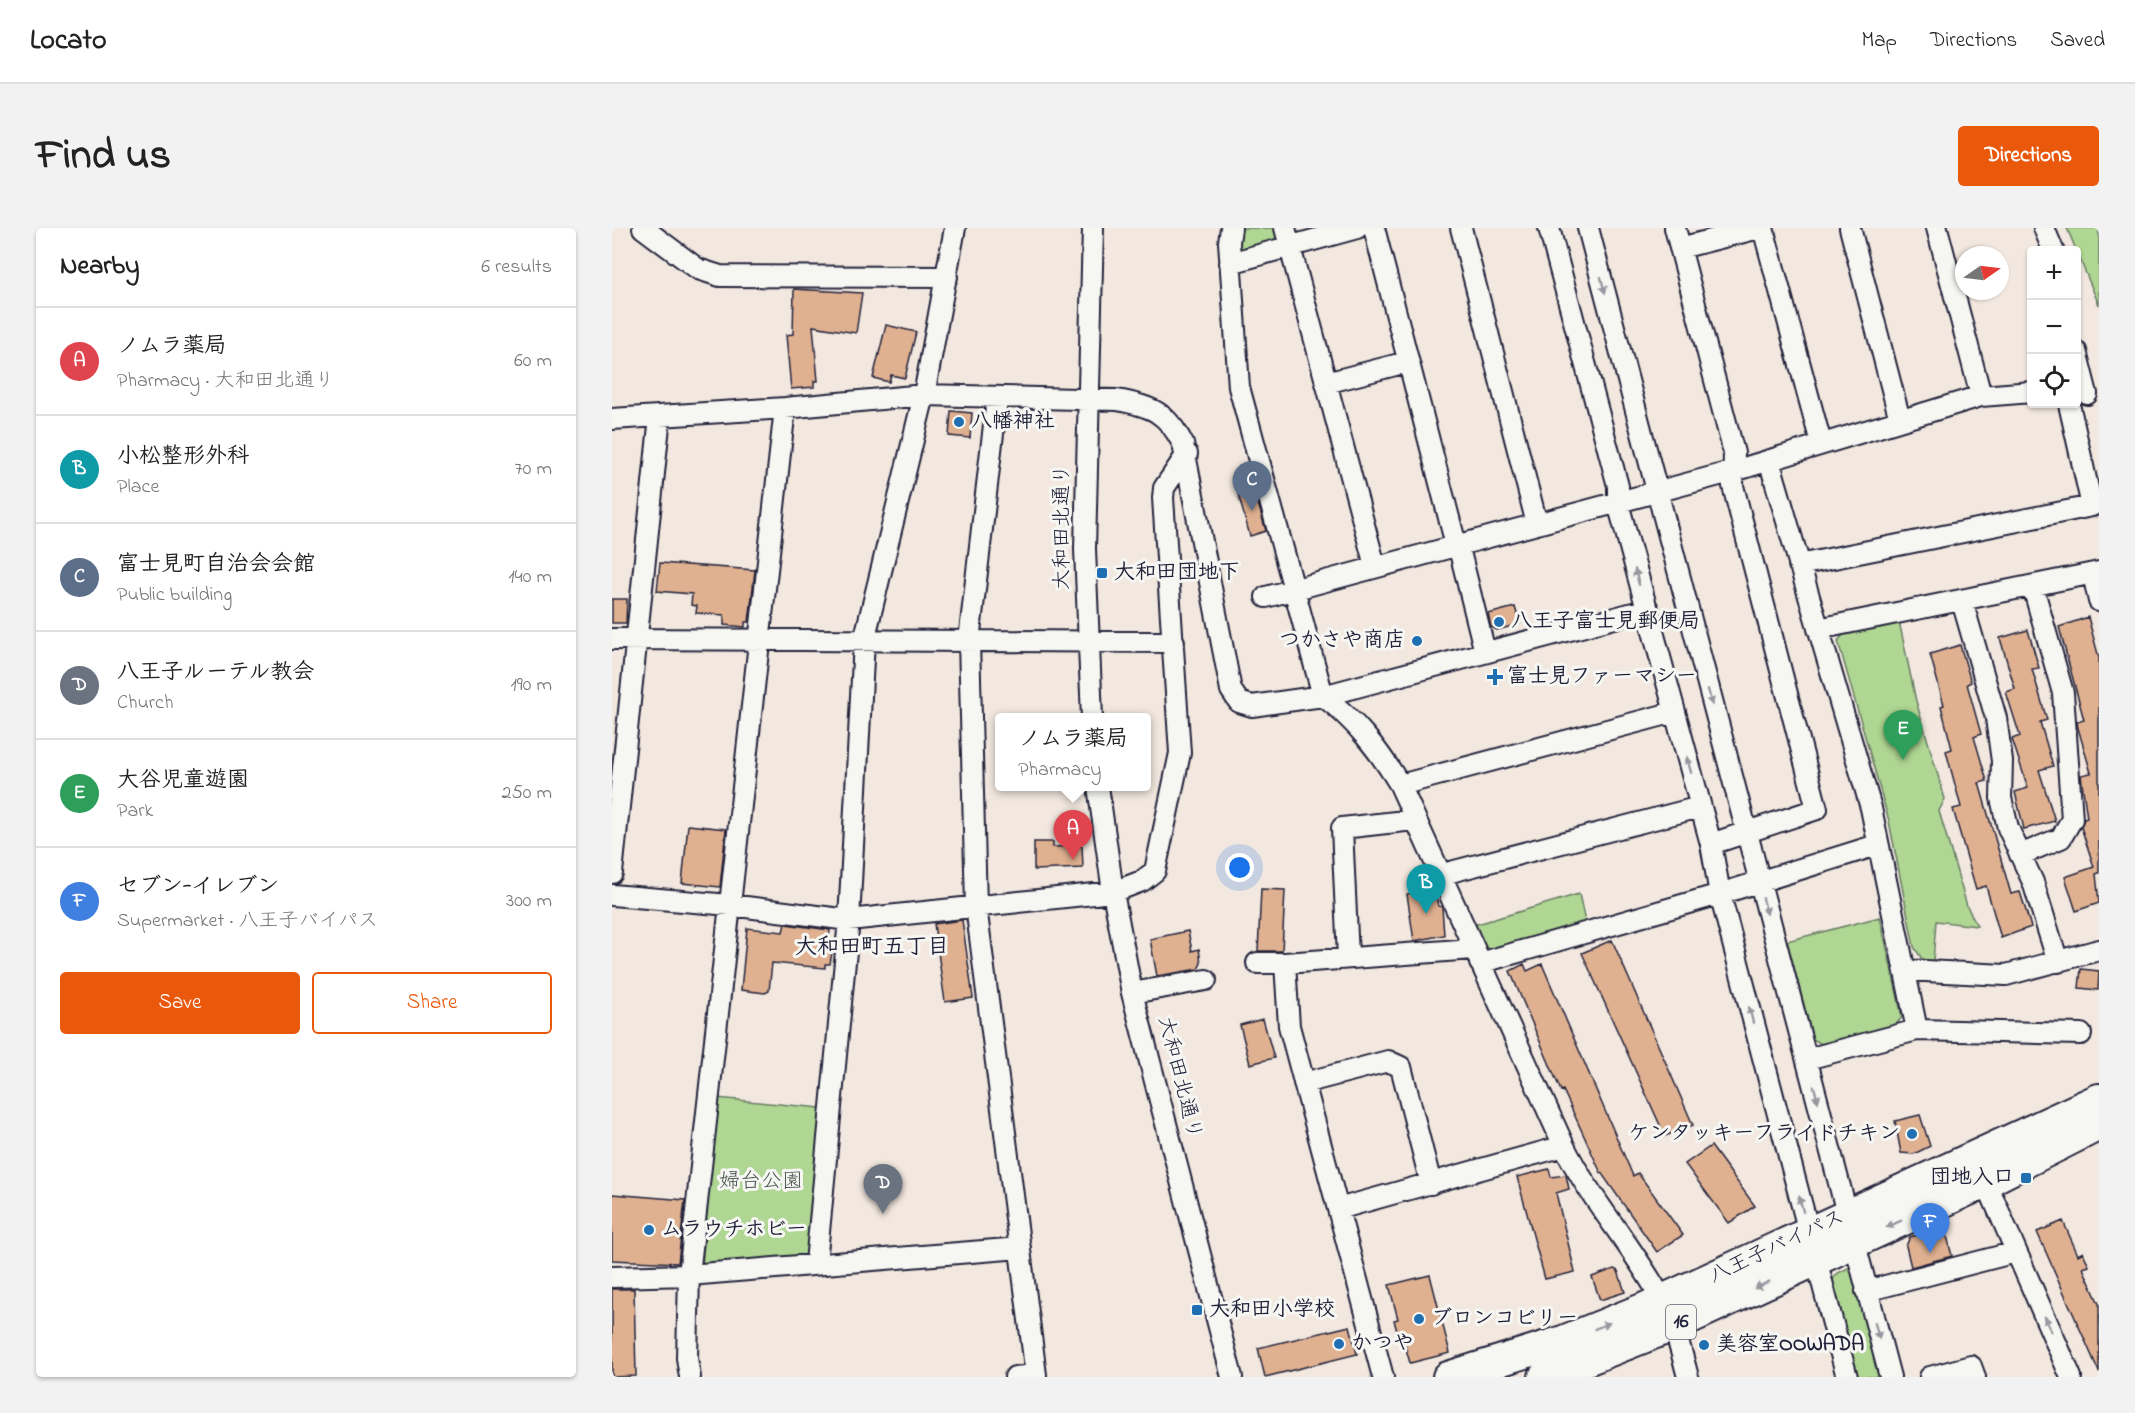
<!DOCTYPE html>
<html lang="en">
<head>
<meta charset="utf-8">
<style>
  body { margin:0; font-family:"Indie Flower","Klee One",sans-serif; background:#f2f2f2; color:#222 }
  .controls { position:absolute; right:18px; top:18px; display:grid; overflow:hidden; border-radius:6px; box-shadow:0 2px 4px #0004 }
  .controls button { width:54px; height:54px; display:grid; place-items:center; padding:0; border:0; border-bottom:2px solid #e0e0e0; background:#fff; color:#222; font:30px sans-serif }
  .compass { position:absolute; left:1343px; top:18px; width:54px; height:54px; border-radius:50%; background:#fff; box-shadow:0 2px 4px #0004; rotate:76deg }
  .you { position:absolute; left:628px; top:640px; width:21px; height:21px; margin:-15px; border:4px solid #fff; border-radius:50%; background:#1a73e8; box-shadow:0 0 0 9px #1a73e833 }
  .badge { display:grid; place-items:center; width:39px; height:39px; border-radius:50%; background:#ea580c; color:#fff; font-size:20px; font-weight:700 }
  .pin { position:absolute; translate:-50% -50px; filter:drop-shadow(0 2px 3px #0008) }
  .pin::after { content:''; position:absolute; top:32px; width:21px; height:18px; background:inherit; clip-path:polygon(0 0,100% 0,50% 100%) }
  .popup { position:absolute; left:383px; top:485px; width:156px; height:78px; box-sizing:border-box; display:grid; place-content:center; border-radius:6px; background:#fff; filter:drop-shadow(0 2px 4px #0005); font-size:20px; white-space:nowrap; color:#767676 }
  .popup b { font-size:22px; color:#222 }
  .popup::after { content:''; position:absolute; left:50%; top:100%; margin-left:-12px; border:12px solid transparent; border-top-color:#fff }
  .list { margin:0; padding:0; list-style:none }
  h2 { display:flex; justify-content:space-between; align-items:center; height:78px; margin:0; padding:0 24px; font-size:26px }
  h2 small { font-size:20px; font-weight:400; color:#767676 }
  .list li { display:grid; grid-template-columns:39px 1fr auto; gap:18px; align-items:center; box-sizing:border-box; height:108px; padding:0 24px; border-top:2px solid #e0e0e0 }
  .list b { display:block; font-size:22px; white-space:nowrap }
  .list p { margin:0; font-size:20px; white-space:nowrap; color:#767676 }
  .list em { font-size:20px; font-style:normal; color:#767676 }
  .actions { display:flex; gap:12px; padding:18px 24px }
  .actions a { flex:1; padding:14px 0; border:2px solid #ea580c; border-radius:6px; text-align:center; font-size:21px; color:#ea580c }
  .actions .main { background:#ea580c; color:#fff }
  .icon { flex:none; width:33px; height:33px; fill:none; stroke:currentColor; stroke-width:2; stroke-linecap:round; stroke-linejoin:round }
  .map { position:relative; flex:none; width:1487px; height:1149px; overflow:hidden; border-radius:6px }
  header { display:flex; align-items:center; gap:36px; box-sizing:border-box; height:84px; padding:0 30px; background:#fff; border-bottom:2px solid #e0e0e0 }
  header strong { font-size:28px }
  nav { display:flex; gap:33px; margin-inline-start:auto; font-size:21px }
  .intro { display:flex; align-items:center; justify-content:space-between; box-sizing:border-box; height:144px; padding:0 36px }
  h1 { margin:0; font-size:42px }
  .button { padding:15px 27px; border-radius:6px; background:#ea580c; color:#fff; font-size:21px; font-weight:700 }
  main { display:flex; gap:36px; padding:0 36px }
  aside { flex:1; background:#fff; border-radius:6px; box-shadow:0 2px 4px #0004 }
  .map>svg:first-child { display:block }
  .green { fill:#afd692; stroke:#687c66; stroke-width:1.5 }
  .building { fill:#e0b191; stroke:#22223b; stroke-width:1.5 }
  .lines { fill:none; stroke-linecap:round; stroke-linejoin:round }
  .minor-casing { stroke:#22223b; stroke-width:24 }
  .highway-casing { stroke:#22223b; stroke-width:34 }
  .minor { stroke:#f6f6f2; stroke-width:20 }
  .highway { stroke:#f6f6f2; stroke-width:30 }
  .oneway { fill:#9797a0 }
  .poi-dot { fill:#1f6fb2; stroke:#f6f6f2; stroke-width:2 }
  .labels { text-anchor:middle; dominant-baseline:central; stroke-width:6; stroke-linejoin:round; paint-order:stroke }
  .shield { fill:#f6f6f2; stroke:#626272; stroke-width:1.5 }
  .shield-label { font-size:20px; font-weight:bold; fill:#22223b }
  .poi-label { font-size:21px; font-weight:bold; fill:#22223b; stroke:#f6f6f2; text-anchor:start }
  .street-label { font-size:21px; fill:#22223b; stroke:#f6f6f2 }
  .park-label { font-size:21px; fill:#4c5855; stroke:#f6f6f2 }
  .neighbourhood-label { font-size:22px; font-weight:bold; fill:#22223b; stroke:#f6f6f2 }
</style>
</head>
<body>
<header>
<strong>Locato</strong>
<nav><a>Map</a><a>Directions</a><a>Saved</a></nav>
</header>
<div class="intro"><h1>Find us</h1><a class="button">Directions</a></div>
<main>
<aside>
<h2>Nearby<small>6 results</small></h2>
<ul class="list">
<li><span class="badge" style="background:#e0444e">A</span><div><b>ノムラ薬局</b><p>Pharmacy · 大和田北通り</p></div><em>60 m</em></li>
<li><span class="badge" style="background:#0f9aa8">B</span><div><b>小松整形外科</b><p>Place</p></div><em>70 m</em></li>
<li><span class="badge" style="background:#5c6f8a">C</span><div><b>富士見町自治会会館</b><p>Public building</p></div><em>140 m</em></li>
<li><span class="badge" style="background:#6b7280">D</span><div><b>八王子ルーテル教会</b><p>Church</p></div><em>190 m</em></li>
<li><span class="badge" style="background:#2e9e5b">E</span><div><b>大谷児童遊園</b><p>Park</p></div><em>250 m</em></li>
<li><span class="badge" style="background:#3f7fe0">F</span><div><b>セブン-イレブン</b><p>Supermarket · 八王子バイパス</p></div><em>300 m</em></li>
</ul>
<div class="actions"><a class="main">Save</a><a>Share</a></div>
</aside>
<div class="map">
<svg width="1487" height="1149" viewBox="0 0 1487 1149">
  <rect width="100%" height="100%" fill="#f2e8df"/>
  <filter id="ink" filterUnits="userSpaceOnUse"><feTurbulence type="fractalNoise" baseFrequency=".0167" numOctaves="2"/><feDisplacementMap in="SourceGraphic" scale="12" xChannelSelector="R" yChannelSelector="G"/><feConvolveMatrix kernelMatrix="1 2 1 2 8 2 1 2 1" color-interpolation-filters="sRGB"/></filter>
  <g filter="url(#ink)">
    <!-- green -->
    <path class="green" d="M 619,0 L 673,0 L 678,17 L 618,35 Z
      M 1455,0 L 1487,0 L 1487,77 Z
      M 1287,393 L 1304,473 L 1333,571 L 1327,583 L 1355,678 L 1365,698 L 1324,693 L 1321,734 L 1310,731 L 1302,719 L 1277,593 L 1226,413 L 1234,403 Z
      M 967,666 L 975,703 L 868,735 L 852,700 Z
      M 1268,689 L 1290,789 L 1282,799 L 1213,818 L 1201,811 L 1175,713 Z
      M 105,870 L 209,880 L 194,1029 L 90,1038 Z
      M 1236,1040 L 1245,1045 L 1272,1149 L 1241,1149 L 1217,1056 L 1226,1045 Z"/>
    <!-- building -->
    <path class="building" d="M 182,61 L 250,65 L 244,105 L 201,98 L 206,153 L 202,153 L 202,159 L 179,161 L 174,107 L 181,106 Z
      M 274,97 L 304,104 L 293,150 L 279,147 L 277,154 L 261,150 Z
      M 339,183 L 360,185 L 358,210 L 337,208 Z
      M 641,258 L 654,303 L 638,308 L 625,262 Z
      M 48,335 L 143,342 L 137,394 L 133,394 L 133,399 L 112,397 L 112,387 L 84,385 L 85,378 L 79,377 L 80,366 L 45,363 Z
      M 0,371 L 15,371 L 14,395 L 0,395 Z
      M 903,379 L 908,396 L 885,402 L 879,399 L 876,386 Z
      M 1476,389 L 1487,430 L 1487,645 L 1484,646 L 1487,675 L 1464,683 L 1453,649 L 1482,639 L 1469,599 L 1472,591 L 1475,590 L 1469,547 L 1479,545 L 1466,500 L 1465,494 L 1472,492 L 1447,399 Z
      M 1416,402 L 1427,440 L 1420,441 L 1435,492 L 1428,494 L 1441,538 L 1427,542 L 1443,593 L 1412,601 L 1403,564 L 1416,560 L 1400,511 L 1408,508 L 1394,464 L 1403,461 L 1388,410 Z
      M 1348,417 L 1359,454 L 1355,456 L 1369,506 L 1362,509 L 1375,553 L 1367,555 L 1399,666 L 1408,664 L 1419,699 L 1389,710 L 1374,658 L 1364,661 L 1341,581 L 1349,579 L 1334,523 L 1340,521 L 1329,478 L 1332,477 L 1318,426 Z
      M 76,597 L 114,601 L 108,659 L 70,655 Z
      M 422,614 L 441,614 L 441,619 L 470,618 L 471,640 L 422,642 Z
      M 822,660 L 826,678 L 830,679 L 832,707 L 802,713 L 795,666 Z
      M 649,661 L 673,662 L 670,723 L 646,723 Z
      M 350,692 L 361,770 L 333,774 L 322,696 Z
      M 173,696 L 218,702 L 215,723 L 220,724 L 218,736 L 213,736 L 213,740 L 160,735 L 157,763 L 153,765 L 129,762 L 135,700 L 171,704 Z
      M 576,703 L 580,723 L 587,721 L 589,735 L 586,741 L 545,748 L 538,711 Z
      M 1000,712 L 1081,897 L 1053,908 L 970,725 Z
      M 912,736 L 915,743 L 930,736 L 1021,948 L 1026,945 L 1071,1007 L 1045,1024 L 988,943 L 951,862 L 949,863 L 898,743 Z
      M 1469,741 L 1487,743 L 1486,762 L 1467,760 Z
      M 651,791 L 662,830 L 638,836 L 628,797 Z
      M 1308,887 L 1318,918 L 1302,926 L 1289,925 L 1283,893 Z
      M 1099,918 L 1143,978 L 1117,995 L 1073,936 Z
      M 937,941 L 939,949 L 954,947 L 957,961 L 944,965 L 963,1044 L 933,1051 L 905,949 Z
      M 0,966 L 73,972 L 66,1035 L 0,1032 Z
      M 1451,993 L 1466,1027 L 1471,1024 L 1477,1038 L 1471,1040 L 1487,1076 L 1487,1144 L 1425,1004 Z
      M 1333,1000 L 1340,1028 L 1299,1039 L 1294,1018 L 1298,1009 Z
      M 1002,1041 L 1006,1043 L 1013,1064 L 988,1072 L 980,1049 Z
      M 818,1047 L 838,1125 L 798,1135 L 791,1110 L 787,1111 L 782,1092 L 786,1091 L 777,1057 Z
      M 0,1061 L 22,1061 L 24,1148 L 0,1149 Z
      M 738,1098 L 745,1126 L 653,1149 L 646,1120 Z"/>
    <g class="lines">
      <!-- minor casing -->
      <g class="minor-casing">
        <path id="minor" d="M 31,0 L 86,41 L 108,48 L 335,49
          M 619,0 L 617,14 L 627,159 L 711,468 C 744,493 766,521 788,557 L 952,918 C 979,973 1020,1017 1049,1070 C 1062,1095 1069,1122 1076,1149
          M 673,0 L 763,338
          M 762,0 L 844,317
          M 849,0 L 925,296
          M 937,0 L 1006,258 L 1006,275 L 1099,616 L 1108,666 L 1235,1149
          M 976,0 L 1278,1149
          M 1063,0 L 1122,225 L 1121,258 L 1205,581 L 1099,616
          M 1151,0 L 1209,215
          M 1238,0 L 1288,192
          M 1325,0 L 1369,168
          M 1432,0 L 1441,22
          M 1068,20 L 1147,0
          M 618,35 L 745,0
          M 1464,123 L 1475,166
          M 714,155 L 795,134
          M 385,171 L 357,413 L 364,678 L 424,1147 L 403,1149
          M 0,191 L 173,180 L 312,167 L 505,172 C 539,178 555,184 571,216 L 619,462 L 627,474 L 640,478 L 711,468 L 1036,381
          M 1157,232 L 1259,580 L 1305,802
          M 846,316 L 873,424
          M 1187,337 L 1480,278 L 1457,176
          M 1481,346 L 1487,373
          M 654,369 L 1122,243 L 1369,168 L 1420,164
          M 1350,373 L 1384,490 L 1390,533 L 1389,570 L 1396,600 L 1421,654 L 1446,734
          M 1206,401 L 1487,344
          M 0,411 L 562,414
          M 480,490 L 473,321 L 481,0
          M 788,557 L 1063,484
          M 486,558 L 501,664 L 520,765 L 620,1149
          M 1408,627 L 1449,610 L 1460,591 L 1451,465 L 1421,359
          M 0,645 L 48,188
          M 827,647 L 1088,579
          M 0,667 L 118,677 L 237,692 L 501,664 L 530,653 L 543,643 L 568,525 L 551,270 L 552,260 L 575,226
          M 736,730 L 730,600 L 802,592
          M 645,735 L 673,735
          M 868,735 L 1108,666 L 1265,617
          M 1293,742 L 1394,747 L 1487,722
          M 520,765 L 594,752
          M 1195,831 L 1305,802 L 1469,806
          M 692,855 L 776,833 L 789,839 L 819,956
          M 1374,954 L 1459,1149
          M 726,981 L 952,918
          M 204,1035 L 237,692 L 252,413 L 312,167 L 343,0
          M 0,1049 L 77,1047 L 408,1020
          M 1254,1063 L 1404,1024
          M 78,1149 L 75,1130 L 77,1047 L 173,180
          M 771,1149 L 677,798 L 673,735 L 861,721
          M 1318,1149 L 1359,1138 L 1363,1149"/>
      </g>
      <!-- highway casing -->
      <g class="highway-casing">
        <path id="highway" d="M 836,1149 L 951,1113 L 1033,1080 L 1487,871
          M 932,1149 L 1061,1098 L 1374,954 L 1487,897"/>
      </g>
      <!-- minor -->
      <use href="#minor" class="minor"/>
      <!-- highway -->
      <use href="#highway" class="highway"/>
    </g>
    <!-- one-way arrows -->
    <defs><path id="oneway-solid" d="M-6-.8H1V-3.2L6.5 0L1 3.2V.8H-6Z" transform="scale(1.5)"/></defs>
    <g class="oneway">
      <use href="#oneway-solid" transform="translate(991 57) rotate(75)"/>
      <use href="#oneway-solid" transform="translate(1025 349) rotate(-105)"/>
      <use href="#oneway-solid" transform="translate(1098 469) rotate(75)"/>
      <use href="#oneway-solid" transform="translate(1077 537) rotate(-105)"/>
      <use href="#oneway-solid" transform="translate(1153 678) rotate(75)"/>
      <use href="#oneway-solid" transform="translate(1139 787) rotate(-105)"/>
      <use href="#oneway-solid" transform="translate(1204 866) rotate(75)"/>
      <use href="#oneway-solid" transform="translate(1189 976) rotate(-105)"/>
      <use href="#oneway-solid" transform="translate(1282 996) rotate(155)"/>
      <use href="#oneway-solid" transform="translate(1150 1057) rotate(155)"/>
      <use href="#oneway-solid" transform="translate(1436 1096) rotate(-114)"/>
      <use href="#oneway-solid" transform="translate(990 1098) rotate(-22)"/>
      <use href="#oneway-solid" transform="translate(1265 1103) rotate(75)"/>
    </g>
  </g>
  <!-- markers -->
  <g class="poi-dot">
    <circle cx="347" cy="194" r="6"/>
    <rect x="484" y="339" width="12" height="12" rx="3"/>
    <circle cx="887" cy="394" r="6"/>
    <circle cx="805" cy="413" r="6"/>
    <path d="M880 440h6v6h6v6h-6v6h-6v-6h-6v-6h6z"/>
    <circle cx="1300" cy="906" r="6"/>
    <rect x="1408" y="944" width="12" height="12" rx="3"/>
    <circle cx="37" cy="1002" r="6"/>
    <rect x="579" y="1076" width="12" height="12" rx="3"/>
    <circle cx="807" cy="1091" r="6"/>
    <circle cx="727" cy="1116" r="6"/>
    <circle cx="1092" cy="1117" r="6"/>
  </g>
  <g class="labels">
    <!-- shield labels -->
    <rect class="shield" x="1054" y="1077" width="30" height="34" rx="4.5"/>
    <g class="shield-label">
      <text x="1069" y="1094">16</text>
    </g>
    <!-- poi labels -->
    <g class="poi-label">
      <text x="359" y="194">八幡神社</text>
      <text x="502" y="345">大和田団地下</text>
      <text x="899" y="394">八王子富士見郵便局</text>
      <text x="793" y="413" text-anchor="end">つかさや商店</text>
      <text x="895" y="449">富士見ファーマシー</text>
      <text x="1288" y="906" text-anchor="end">ケンタッキーフライドチキン</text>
      <text x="1402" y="950" text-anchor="end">団地入口</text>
      <text x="49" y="1002">ムラウチホビー</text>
      <text x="597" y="1082">大和田小学校</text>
      <text x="819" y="1091">ブロンコビリー</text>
      <text x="739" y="1116">かつや</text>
      <text x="1104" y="1117">美容室OOWADA</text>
    </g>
    <!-- street labels -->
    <g class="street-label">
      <text transform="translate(451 299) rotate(-90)">大和田北通り</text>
      <text transform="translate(567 850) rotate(76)">大和田北通り</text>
      <text transform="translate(1165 1019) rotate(-25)">八王子バイパス</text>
    </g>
    <!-- park labels -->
    <g class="park-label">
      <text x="149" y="954">婦台公園</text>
    </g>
    <!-- neighbourhood labels -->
    <g class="neighbourhood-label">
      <text x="260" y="720">大和田町五丁目</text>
    </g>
  </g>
</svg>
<div class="controls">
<button>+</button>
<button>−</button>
<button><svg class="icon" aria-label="locate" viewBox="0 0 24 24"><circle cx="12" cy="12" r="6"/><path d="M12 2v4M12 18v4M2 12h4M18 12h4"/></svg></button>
</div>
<svg class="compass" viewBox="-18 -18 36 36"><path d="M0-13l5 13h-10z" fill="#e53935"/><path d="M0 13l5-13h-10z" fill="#767676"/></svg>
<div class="you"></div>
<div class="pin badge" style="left:461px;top:632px;background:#e0444e">A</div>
<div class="popup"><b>ノムラ薬局</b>Pharmacy</div>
<div class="pin badge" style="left:814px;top:686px;background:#0f9aa8">B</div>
<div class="pin badge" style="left:640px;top:283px;background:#5c6f8a">C</div>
<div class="pin badge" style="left:271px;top:986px;background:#6b7280">D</div>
<div class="pin badge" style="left:1291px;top:532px;background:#2e9e5b">E</div>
<div class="pin badge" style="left:1318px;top:1025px;background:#3f7fe0">F</div>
</div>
</main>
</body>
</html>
